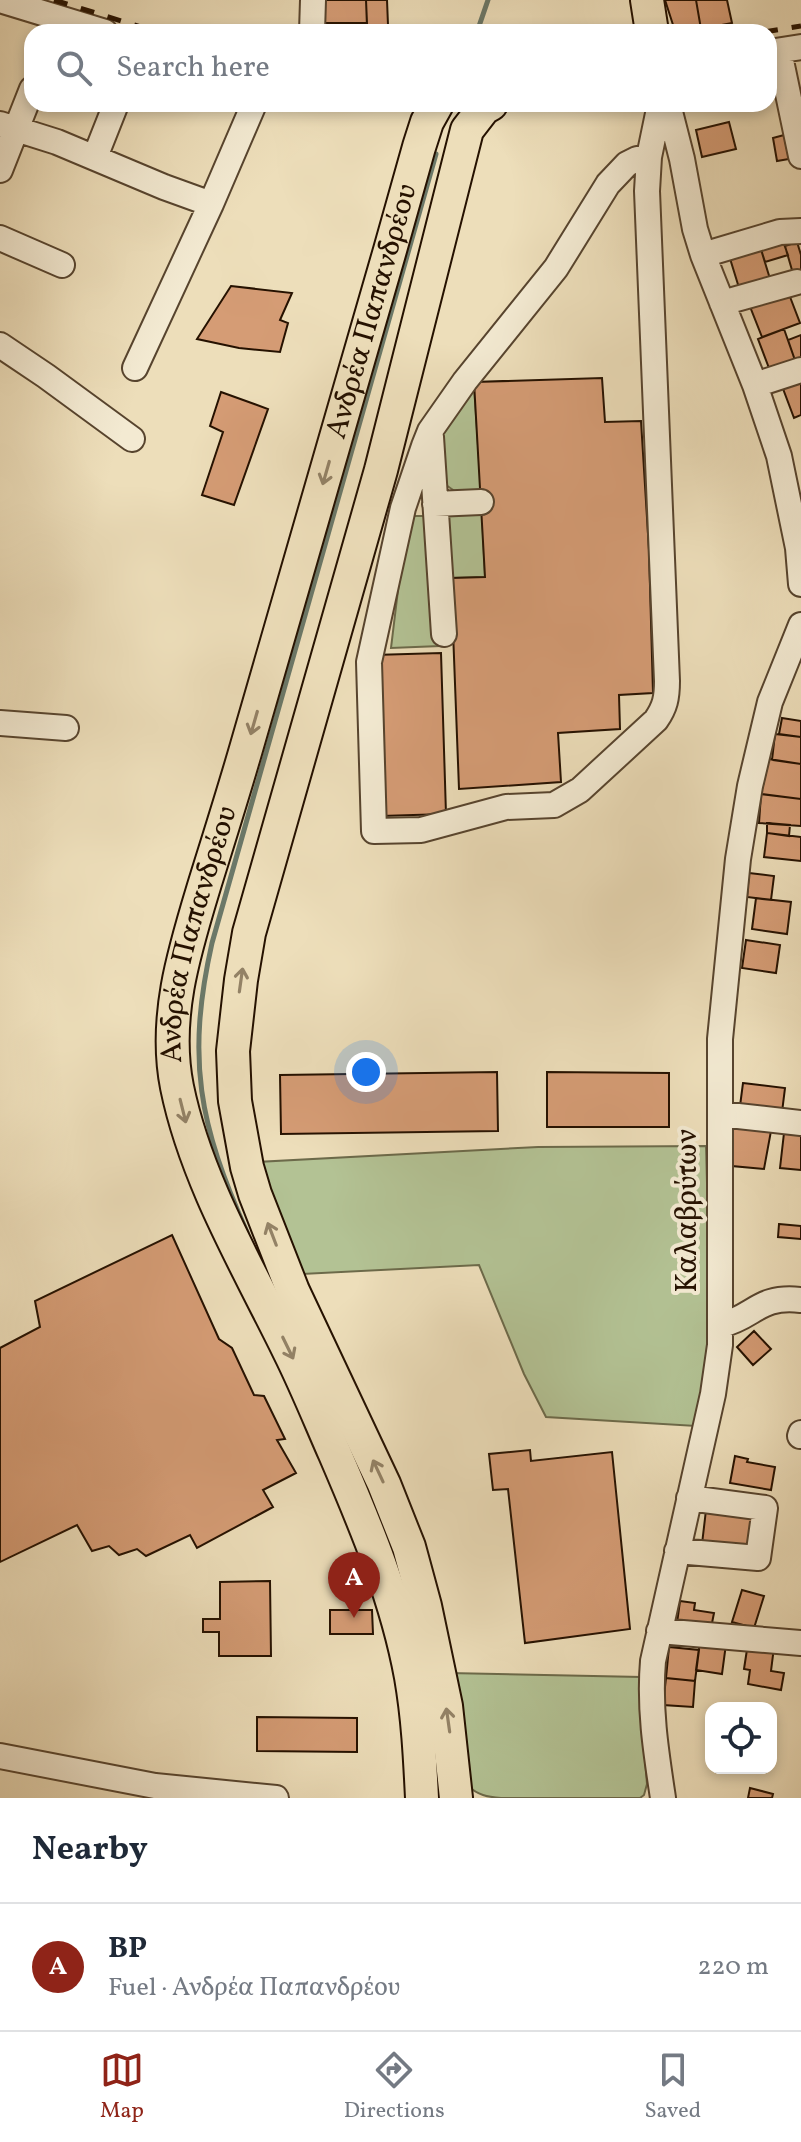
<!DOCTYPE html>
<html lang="en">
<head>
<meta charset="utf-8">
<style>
  body { margin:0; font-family:Vollkorn,serif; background:#f2f2f3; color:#1f2937 }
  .controls { position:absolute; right:24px; bottom:24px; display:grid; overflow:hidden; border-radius:16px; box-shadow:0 4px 12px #0003 }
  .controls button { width:72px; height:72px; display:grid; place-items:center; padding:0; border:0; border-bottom:2px solid #e0e1e3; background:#fff; color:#1f2937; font:40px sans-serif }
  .you { position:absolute; left:366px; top:1072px; width:28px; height:28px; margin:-20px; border:6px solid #fff; border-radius:50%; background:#1a73e8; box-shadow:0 0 0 12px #1a73e833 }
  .badge { display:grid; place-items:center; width:52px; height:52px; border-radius:50%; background:#8f2418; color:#fff; font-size:26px; font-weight:700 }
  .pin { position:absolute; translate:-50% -66px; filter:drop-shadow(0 2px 4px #0008) }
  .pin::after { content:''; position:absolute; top:42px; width:28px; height:24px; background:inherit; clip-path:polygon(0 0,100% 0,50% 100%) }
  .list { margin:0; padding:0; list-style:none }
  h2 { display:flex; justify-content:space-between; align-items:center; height:104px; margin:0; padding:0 32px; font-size:34px }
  h2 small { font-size:26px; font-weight:400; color:#747a83 }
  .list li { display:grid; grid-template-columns:52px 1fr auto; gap:24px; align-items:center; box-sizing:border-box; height:128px; padding:0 32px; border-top:2px solid #e0e1e3 }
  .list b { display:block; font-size:30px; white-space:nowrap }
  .list p { margin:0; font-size:26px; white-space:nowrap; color:#747a83 }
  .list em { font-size:26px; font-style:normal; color:#747a83 }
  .icon { flex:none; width:44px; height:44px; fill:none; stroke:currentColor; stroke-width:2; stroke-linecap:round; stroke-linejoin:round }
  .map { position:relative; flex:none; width:801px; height:1798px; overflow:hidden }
  .search { position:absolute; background:#fff; box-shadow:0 4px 12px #0003; left:24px; right:24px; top:24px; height:88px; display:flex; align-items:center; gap:20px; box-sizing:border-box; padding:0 28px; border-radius:24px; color:#747a83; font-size:30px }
  .sheet { height:232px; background:#fff }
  nav { display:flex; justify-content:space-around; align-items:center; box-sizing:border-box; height:112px; border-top:2px solid #e0e1e3; background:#fff; font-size:22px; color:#747a83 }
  nav a { display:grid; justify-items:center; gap:4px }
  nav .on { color:#8f2418 }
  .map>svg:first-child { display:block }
  .green { fill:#b3c294; stroke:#6c6a4a; stroke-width:2 }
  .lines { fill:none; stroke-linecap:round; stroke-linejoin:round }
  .stream { stroke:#6b7868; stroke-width:5 }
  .building { fill:#d59c75; stroke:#251100; stroke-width:2 }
  .minor-casing { stroke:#57442e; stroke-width:28 }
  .major-casing { stroke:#251100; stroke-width:36 }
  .minor { stroke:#f3ead2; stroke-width:24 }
  .major { stroke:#eddeba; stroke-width:32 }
  .rail { stroke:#251100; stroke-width:5; stroke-dasharray:14 14; stroke-linecap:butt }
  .oneway { stroke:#938266 }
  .labels { text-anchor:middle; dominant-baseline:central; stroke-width:8; stroke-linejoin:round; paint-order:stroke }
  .street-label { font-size:30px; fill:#251100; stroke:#f3ead2 }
</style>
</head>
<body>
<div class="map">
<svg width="801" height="1798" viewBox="0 0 801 1798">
  <rect width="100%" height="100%" fill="#eddeba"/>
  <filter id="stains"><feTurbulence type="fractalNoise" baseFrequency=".0025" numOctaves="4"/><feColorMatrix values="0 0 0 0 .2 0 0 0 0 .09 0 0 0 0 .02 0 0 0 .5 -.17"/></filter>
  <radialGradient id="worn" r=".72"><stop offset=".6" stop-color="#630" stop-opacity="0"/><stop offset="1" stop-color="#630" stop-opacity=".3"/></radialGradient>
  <!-- green -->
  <path class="green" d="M 474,386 L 481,490 L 456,492 L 446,485 L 441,431 Z
    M 482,514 L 485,577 L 451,578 L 447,516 Z
    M 407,516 L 424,516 L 440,646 L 391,648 Z
    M 706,1146 L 711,1331 L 696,1426 L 546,1417 L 524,1374 L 479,1265 L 302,1274 L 257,1162 L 538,1147 Z
    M 448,1673 L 641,1677 L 640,1696 L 647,1784 L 644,1795 L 640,1798 L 501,1798 C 487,1797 478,1795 468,1786 Z"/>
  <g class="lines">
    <!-- stream -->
    <path class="stream" d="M 477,32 L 488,0
      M 247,1232 C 199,1125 186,1059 212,943 L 436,154"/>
  </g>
  <!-- building -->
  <path class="building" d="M 324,0 L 366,0 L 367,23 L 324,23 Z
    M 366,0 L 387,0 L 388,25 L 367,26 Z
    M 665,0 L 698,0 L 696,0 L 701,29 L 675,31 Z
    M 696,0 L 727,0 L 732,23 L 701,29 Z
    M 729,122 L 736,149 L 702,157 L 696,130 Z
    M 784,135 L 789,159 L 777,161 L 773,138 Z
    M 781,236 L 788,255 L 765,262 L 759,243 Z
    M 797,242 L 801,255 L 801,275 L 794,277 L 785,246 Z
    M 759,243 L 771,282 L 740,291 L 728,252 Z
    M 231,286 L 292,293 L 280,320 L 288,323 L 280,352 L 239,348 L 197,339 Z
    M 787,289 L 800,323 L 762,337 L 749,304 Z
    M 784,329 L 797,366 L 772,376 L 758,339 Z
    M 801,335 L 801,365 L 797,366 L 788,340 Z
    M 602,378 L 605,422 L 641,421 L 649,550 L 653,693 L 619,695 L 620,729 L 558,733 L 561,782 L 459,789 L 451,578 L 485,577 L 474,382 Z
    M 801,378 L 801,415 L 794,418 L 782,386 Z
    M 221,392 L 268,409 L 234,505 L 202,495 L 223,432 L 210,426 Z
    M 441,653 L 446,814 L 381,816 L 374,655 Z
    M 782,718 L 801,721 L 801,737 L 779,734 Z
    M 775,734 L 801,737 L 801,764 L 772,760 Z
    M 769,759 L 801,764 L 801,799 L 761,794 Z
    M 761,794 L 801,799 L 801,826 L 759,823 Z
    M 767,823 L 790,825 L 789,836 L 767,833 Z
    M 767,833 L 801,837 L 801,861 L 764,857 Z
    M 749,873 L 774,876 L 771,900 L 747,897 Z
    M 756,898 L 791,902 L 787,934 L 752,929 Z
    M 746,940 L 780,945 L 776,973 L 742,968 Z
    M 497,1072 L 498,1131 L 281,1134 L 280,1075 Z
    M 547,1072 L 669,1073 L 669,1127 L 547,1127 Z
    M 743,1083 L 785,1088 L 782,1112 L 740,1106 Z
    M 731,1127 L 771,1131 L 764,1169 L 732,1166 Z
    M 784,1133 L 801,1135 L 801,1170 L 780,1168 Z
    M 779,1224 L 801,1226 L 801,1239 L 778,1237 Z
    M 172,1235 L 219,1339 L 232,1348 L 254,1395 L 264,1396 L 285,1439 L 277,1440 L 296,1473 L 263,1490 L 273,1507 L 197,1548 L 190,1535 L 146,1556 L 137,1549 L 119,1555 L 109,1546 L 92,1551 L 77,1525 L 0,1562 L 0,1348 L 40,1327 L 35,1301 Z
    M 754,1331 L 771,1349 L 753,1365 L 737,1347 Z
    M 530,1450 L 531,1461 L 612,1452 L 630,1629 L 525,1643 L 508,1489 L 493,1490 L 489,1454 Z
    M 735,1456 L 748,1459 L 747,1462 L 775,1467 L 771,1490 L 730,1483 Z
    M 706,1510 L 760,1516 L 756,1550 L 702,1544 Z
    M 270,1581 L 271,1656 L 219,1656 L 219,1632 L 203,1632 L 203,1619 L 220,1619 L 220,1582 Z
    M 742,1590 L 764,1596 L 754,1628 L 732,1622 Z
    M 680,1601 L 695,1603 L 694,1610 L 714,1613 L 711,1628 L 677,1623 Z
    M 330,1610 L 372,1610 L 373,1634 L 330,1634 Z
    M 700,1641 L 726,1644 L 722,1674 L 696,1670 Z
    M 748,1643 L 774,1647 L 771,1671 L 784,1673 L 781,1690 L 748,1684 L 750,1670 L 744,1669 Z
    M 669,1647 L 699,1650 L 695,1681 L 666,1678 Z
    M 666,1678 L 695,1681 L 693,1707 L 663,1705 Z
    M 257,1717 L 357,1718 L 357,1752 L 257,1751 Z
    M 750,1788 L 773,1794 L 772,1798 L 748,1798 Z"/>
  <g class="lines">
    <!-- minor casing -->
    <g class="minor-casing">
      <path id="minor" d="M 0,0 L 105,32
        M 312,32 L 313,0
        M 779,51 L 801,156
        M 769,52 L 801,47
        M 668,104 L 682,159 L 695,229 L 703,255 L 755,385 L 779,456 L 798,548 L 801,584
        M 0,124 L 57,142 L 164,187 L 211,204
        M 95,157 L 116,104
        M 649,157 L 637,159 L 627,164 L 608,184 L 556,268 L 465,381 L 430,431 L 424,446 L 403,508 L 369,662 L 374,831 L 421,830 L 506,807 L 554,805 L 580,790 L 656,720 C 665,707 667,698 667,681 L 647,191 L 649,157 L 660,104
        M 0,170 L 32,89
        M 0,238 L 62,265
        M 703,255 L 780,232 L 801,231
        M 722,303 L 797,282
        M 0,345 L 46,376 L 132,439
        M 135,368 L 211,204 L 254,104
        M 755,385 L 801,370
        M 431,437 L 444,634
        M 435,504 L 481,502
        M 0,723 L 66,728
        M 720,1114 L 801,1123
        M 721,1325 C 755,1317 758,1295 801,1300
        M 800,1436 L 801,1433
        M 677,1551 L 758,1558 L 765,1508 L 689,1498
        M 659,1631 L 801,1643
        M 0,1756 L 155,1786 L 276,1798
        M 663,1798 C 656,1752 649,1708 653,1661 L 713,1394 L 720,1345 L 720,1039 L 738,859 L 750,786 L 770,702 L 801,625"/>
    </g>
    <!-- major casing -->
    <g class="major-casing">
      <g id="major">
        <path d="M 647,0 L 652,32"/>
        <path id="s1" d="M 422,1798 C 420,1757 418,1717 411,1677 C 397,1600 366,1526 335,1454 C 320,1420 306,1385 289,1351 C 248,1267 196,1180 177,1087 C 163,1017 185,949 205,883 C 219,838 233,794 246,749 C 304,548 363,348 419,147 L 427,122 L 437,104"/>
        <path d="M 456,1798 L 446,1706 L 425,1606 L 409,1547 L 384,1484 L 293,1291 L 255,1194 L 247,1167 L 235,1101 L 233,1051 L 241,980 L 249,933 L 381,470 L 467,130 L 484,108 L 491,104"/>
      </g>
    </g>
    <!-- minor -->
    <use href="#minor" class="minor"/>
    <!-- major -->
    <use href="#major" class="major"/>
    <!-- rail -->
    <path class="rail" d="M 54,0 L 157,32
      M 764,32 L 801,26"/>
  </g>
  <!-- one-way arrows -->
  <defs><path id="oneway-shaft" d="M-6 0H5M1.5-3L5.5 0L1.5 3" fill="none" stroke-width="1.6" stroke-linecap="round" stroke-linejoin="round" transform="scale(2)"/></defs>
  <g class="oneway">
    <use href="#oneway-shaft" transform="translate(326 473) rotate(106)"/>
    <use href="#oneway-shaft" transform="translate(254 723) rotate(106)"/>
    <use href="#oneway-shaft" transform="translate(241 980) rotate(-82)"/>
    <use href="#oneway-shaft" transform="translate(183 1111) rotate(76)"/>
    <use href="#oneway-shaft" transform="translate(272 1234) rotate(-111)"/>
    <use href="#oneway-shaft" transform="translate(288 1348) rotate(64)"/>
    <use href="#oneway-shaft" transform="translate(378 1471) rotate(-115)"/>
    <use href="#oneway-shaft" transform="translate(448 1720) rotate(-98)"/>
  </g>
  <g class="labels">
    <!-- street labels -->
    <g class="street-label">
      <text stroke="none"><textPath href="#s1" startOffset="1562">Ανδρέα Παπανδρέου</textPath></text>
      <text stroke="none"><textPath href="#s1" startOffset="914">Ανδρέα Παπανδρέου</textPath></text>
      <text transform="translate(688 1211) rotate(-90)">Καλαβρύτων</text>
    </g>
  </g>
  <rect width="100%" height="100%" filter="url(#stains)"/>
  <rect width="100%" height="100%" fill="url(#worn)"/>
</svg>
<div class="controls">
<button><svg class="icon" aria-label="locate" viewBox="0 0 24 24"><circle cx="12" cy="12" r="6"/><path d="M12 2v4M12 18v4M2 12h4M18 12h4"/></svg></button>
</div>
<div class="you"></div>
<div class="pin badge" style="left:354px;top:1618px">A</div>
<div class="search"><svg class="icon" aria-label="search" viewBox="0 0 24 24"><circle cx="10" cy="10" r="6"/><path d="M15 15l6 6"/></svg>Search here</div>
</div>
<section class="sheet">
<h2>Nearby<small></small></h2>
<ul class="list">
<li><span class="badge">A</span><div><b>BP</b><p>Fuel · Ανδρέα Παπανδρέου</p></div><em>220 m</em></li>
</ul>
</section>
<nav>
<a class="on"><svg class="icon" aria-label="map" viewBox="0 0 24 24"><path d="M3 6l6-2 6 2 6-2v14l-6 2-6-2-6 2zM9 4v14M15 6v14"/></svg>Map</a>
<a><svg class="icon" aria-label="directions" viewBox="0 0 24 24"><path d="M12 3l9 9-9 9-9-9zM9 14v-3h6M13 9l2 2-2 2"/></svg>Directions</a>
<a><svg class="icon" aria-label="saved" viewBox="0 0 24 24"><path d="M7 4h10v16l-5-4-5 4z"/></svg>Saved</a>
</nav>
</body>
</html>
